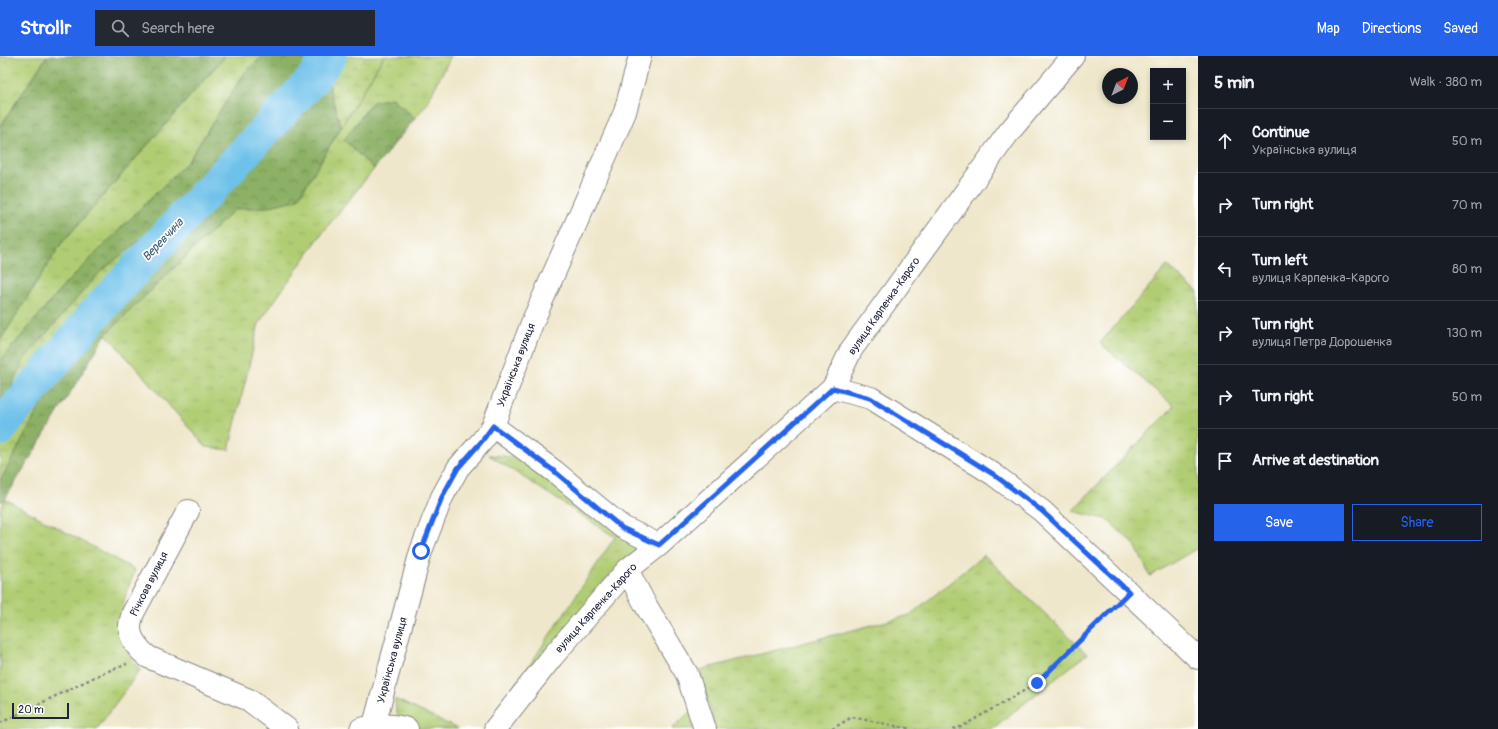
<!DOCTYPE html>
<html lang="en">
<head>
<meta charset="utf-8">
<style>
  body { margin:0; font-family:Pangolin,sans-serif; background:#242831; color:#f1f3f6 }
  .controls { position:absolute; right:12px; top:12px; display:grid; overflow:hidden; border-radius:0px; box-shadow:0 2px 6px #0003 }
  .controls button { width:36px; height:36px; display:grid; place-items:center; padding:0; border:0; border-bottom:1px solid #363941; background:#171b24; color:#f1f3f6; font:20px sans-serif }
  .compass { position:absolute; left:1102px; top:12px; width:36px; height:36px; border-radius:50%; background:#171b24; box-shadow:0 2px 6px #0003; rotate:42deg }
  .scale { position:absolute; left:12px; bottom:10px; width:57px; box-sizing:border-box; padding-left:4px; border:2px solid #22223b; border-top:0; font-size:11px; line-height:14px; white-space:nowrap; color:#22223b; -webkit-text-stroke:3px #fff; paint-order:stroke }
  .stop { position:absolute; width:12px; height:12px; margin:-9px; border:3px solid #2563eb; border-radius:50%; background:#fff }
  .stop.end { background:#2563eb; border-color:#fff; box-shadow:0 1px 4px #0008 }
  .list { margin:0; padding:0; list-style:none }
  h2 { display:flex; justify-content:space-between; align-items:center; height:52px; margin:0; padding:0 16px; font-size:17px }
  h2 small { font-size:13px; font-weight:400; color:#9ea1a6 }
  .list li { display:grid; grid-template-columns:26px 1fr auto; gap:12px; align-items:center; box-sizing:border-box; height:64px; padding:0 16px; border-top:1px solid #363941 }
  .list b { display:block; font-size:15px; white-space:nowrap }
  .list p { margin:0; font-size:13px; white-space:nowrap; color:#9ea1a6 }
  .list em { font-size:13px; font-style:normal; color:#9ea1a6 }
  .actions { display:flex; gap:8px; padding:12px 16px }
  .actions a { flex:1; padding:9px 0; border:1px solid #2563eb; border-radius:0px; text-align:center; font-size:14px; color:#2563eb }
  .actions .main { background:#2563eb; color:#fff }
  .icon { flex:none; width:22px; height:22px; fill:none; stroke:currentColor; stroke-width:2; stroke-linecap:round; stroke-linejoin:round }
  .map { position:relative; flex:none; width:1198px; height:673px; overflow:hidden }
  header { display:flex; align-items:center; gap:24px; box-sizing:border-box; height:56px; padding:0 20px; background:#2563eb; color:#fff }
  header strong { font-size:19px }
  nav { display:flex; gap:22px; margin-inline-start:auto; font-size:14px }
  .search { width:280px; height:36px; background:#242831; display:flex; align-items:center; gap:10px; box-sizing:border-box; padding:0 14px; border-radius:0px; color:#9ea1a6; font-size:15px }
  main { display:flex }
  aside { flex:1; background:#171b24 }
  .map>svg:first-child { display:block }
  .grass { fill:url(#grass-tufts); stroke:#6a7857 }
  .forest { fill:url(#forest-crowns); stroke:#576950 }
  .wetland { fill:url(#wetland-marsh); stroke:#6a7857 }
  .lines { fill:none; stroke-linecap:round; stroke-linejoin:round }
  .river { stroke:#6ec1ea; stroke-width:34 }
  .street-casing { stroke:#888483; stroke-width:24 }
  .path { stroke:#888483; stroke-width:2.5; stroke-dasharray:3 3; stroke-linecap:butt }
  .street { stroke:#fff; stroke-width:22 }
  .route { stroke:#2563eb; stroke-width:5 }
  .labels { text-anchor:middle; dominant-baseline:central; stroke-width:3.5; stroke-linejoin:round; paint-order:stroke }
  .street-label { font-size:11px; fill:#22223b; stroke:#fff }
  .water-label { font-size:12px; font-style:italic; fill:#3d5a78; stroke:#fff }
</style>
</head>
<body>
<header>
<strong>Strollr</strong>
<div class="search"><svg class="icon" aria-label="search" viewBox="0 0 24 24"><circle cx="10" cy="10" r="6"/><path d="M15 15l6 6"/></svg>Search here</div>
<nav><a>Map</a><a>Directions</a><a>Saved</a></nav>
</header>
<main>
<div class="map">
<svg width="1198" height="673" viewBox="0 0 1198 673">
  <defs>
    <pattern id="grass-tufts" width="24" height="20" patternUnits="userSpaceOnUse"><rect width="24" height="20" fill="#b1cd73"/><path d="M3 7l-1-3M5 7V3M7 7l1-3M15 17l-1-3M17 17v-4M19 17l1-3" fill="none" stroke="#98b064"/></pattern>
    <pattern id="forest-crowns" width="20" height="18" patternUnits="userSpaceOnUse"><rect width="20" height="18" fill="#8cb065"/><path d="M2 6a3 3 0 1 1 6 0M12 15a3 3 0 1 1 6 0" fill="none" stroke="#728f54"/></pattern>
    <pattern id="wetland-marsh" width="20" height="14" patternUnits="userSpaceOnUse"><rect width="20" height="14" fill="#b1cd73"/><path d="M1 5h8M5 5V1M11 12h8M15 12V8" fill="none" stroke="#98b064"/></pattern>
  </defs>
  <rect width="100%" height="100%" fill="#fff"/>
  <filter id="ink" filterUnits="userSpaceOnUse"><feTurbulence type="fractalNoise" baseFrequency=".025" numOctaves="2"/><feDisplacementMap in="SourceGraphic" scale="8" xChannelSelector="R" yChannelSelector="G"/><feConvolveMatrix kernelMatrix="1 2 1 2 8 2 1 2 1" color-interpolation-filters="sRGB"/></filter>
  <filter id="wash" filterUnits="userSpaceOnUse"><feTurbulence type="fractalNoise" baseFrequency=".012" numOctaves="4" result="noise"/><feDisplacementMap in="SourceGraphic" scale="16" xChannelSelector="R" yChannelSelector="G"/><feGaussianBlur stdDeviation="0.9" result="paint"/><feColorMatrix in="noise" values="0 0 0 0 0 0 0 0 0 0 0 0 0 0 0 0 0 1.4 0 .05"/><feComposite in="paint" operator="in"/></filter>
  <g filter="url(#wash)">
    <rect width="100%" height="100%" fill="#efe7cb"/>
    <!-- grass -->
    <path class="grass" d="M 0,0 L 47,0 L 0,71 Z
      M 225,0 L 263,0 L 245,16 L 189,104 L 68,225 L 0,305 L 0,285 L 61,188 Z
      M 384,0 L 451,0 L 426,49 L 415,62 L 392,42 L 344,84 L 374,113 L 323,176 L 259,267 L 229,394 L 206,391 L 106,278 L 235,153 L 266,151 L 298,143 Z
      M 1167,210 L 1198,236 L 1198,492 L 1150,520 L 1135,489 L 1106,463 L 1072,455 L 1174,350 L 1100,287 Z
      M 489,399 L 514,401 L 562,431 L 648,489 L 487,673 L 615,481 Z
      M 5,443 L 135,514 C 131,526 125,538 123,550 C 119,572 125,597 140,614 L 97,673 L 0,673 L 0,454 Z
      M 984,499 L 1087,598 L 992,673 L 963,673 L 961,672 L 960,673 L 715,673 L 700,614 L 910,559 Z
      M 395,643 L 458,673 L 423,673 L 401,665 L 396,656 Z
      M 692,654 L 698,673 L 672,673 Z"/>
    <!-- forest -->
    <path class="forest" d="M 47,0 L 225,0 L 61,188 L 0,285 L 0,71 Z
      M 263,0 L 329,0 L 330,35 L 341,71 L 298,143 L 266,151 L 235,153 L 106,278 L 5,443 L 0,446 L 0,425 L 70,295 L 174,184 L 175,156 L 101,215 L 24,303 L 0,356 L 0,305 L 68,225 L 189,104 L 245,16 Z
      M 392,42 L 415,62 L 374,113 L 344,84 L 372,46 Z"/>
    <!-- wetland -->
    <path class="wetland" d="M 329,0 L 384,0 L 341,71 L 330,35 Z
      M 175,156 L 174,183 L 70,295 L 0,425 L 0,356 L 24,303 L 101,215 Z"/>
    <g class="lines">
      <!-- river -->
      <path class="river" d="M 0,373 L 6,364 L 103,248 L 310,26 L 330,0"/>
    </g>
  </g>
  <g filter="url(#ink)">
    <g class="lines">
      <!-- street casing -->
      <g class="street-casing">
        <path id="street" d="M 833,332 L 871,342 L 993,418 L 1042,455 L 1198,602
          M 493,370 L 554,415 L 622,471 L 659,489
          M 188,455 L 133,557 C 132,561 130,566 130,570 C 129,582 139,594 148,601 L 249,644 L 287,673
          M 627,514 L 645,548 L 687,618 L 705,673
          M 374,669 L 421,495 L 442,441 L 458,412 L 482,385 L 493,370 L 532,267 L 625,56 L 640,0
          M 361,673 C 376,669 392,668 407,673
          M 495,673 L 552,601 L 627,514 L 659,489 L 833,332 L 851,294 L 1009,76 L 1073,0"/>
      </g>
      <!-- path -->
      <path class="path" d="M 0,667 L 103,617 L 127,608
        M 832,673 L 852,661 L 910,673
        M 953,673 L 961,671 L 1037,627 L 1114,551"/>
      <!-- street -->
      <use href="#street" class="street"/>
    </g>
  </g>
  <g class="lines" filter="url(#ink)">
    <!-- route -->
    <path class="route" d="M 421,495 L 442,441 L 458,412 L 482,385 L 493,370 L 554,415 L 622,472 L 659,489 L 833,332 L 870,342 L 993,418 L 1042,455 L 1129,536 L 1037,627"/>
  </g>
  <g class="labels">
    <!-- street labels -->
    <g class="street-label">
      <text transform="translate(884 250) rotate(-55)">вулиця Карпенка-Карого</text>
      <text transform="translate(516 309) rotate(-69)">Українська вулиця</text>
      <text transform="translate(149 528) rotate(-63)">Річкова вулиця</text>
      <text transform="translate(596 552) rotate(-48)">вулиця Карпенка-Карого</text>
      <text transform="translate(392 604) rotate(-75)">Українська вулиця</text>
    </g>
    <!-- water labels -->
    <g class="water-label">
      <text transform="translate(163 184) rotate(-47)">Веревчина</text>
    </g>
  </g>
</svg>
<div class="controls">
<button>+</button>
<button>−</button>
</div>
<svg class="compass" viewBox="-18 -18 36 36"><path d="M0-13l5 13h-10z" fill="#e53935"/><path d="M0 13l5-13h-10z" fill="#9ea1a6"/></svg>
<div class="scale">20 m</div>
<div class="stop" style="left:421px;top:495px"></div>
<div class="stop end" style="left:1037px;top:627px"></div>
</div>
<aside>
<h2>5 min<small>Walk · 380 m</small></h2>
<ul class="list">
<li><svg class="icon" aria-label="ahead" viewBox="0 0 24 24"><path d="M12 20V5M6 11l6-6 6 6"/></svg><div><b>Continue</b><p>Українська вулиця</p></div><em>50 m</em></li>
<li><svg class="icon" aria-label="right" viewBox="0 0 24 24"><path d="M7 20v-9h11M14 6l5 5-5 5"/></svg><div><b>Turn right</b></div><em>70 m</em></li>
<li><svg class="icon" aria-label="left" viewBox="0 0 24 24"><path d="M17 20v-9H6M10 6l-5 5 5 5"/></svg><div><b>Turn left</b><p>вулиця Карпенка-Карого</p></div><em>80 m</em></li>
<li><svg class="icon" aria-label="right" viewBox="0 0 24 24"><path d="M7 20v-9h11M14 6l5 5-5 5"/></svg><div><b>Turn right</b><p>вулиця Петра Дорошенка</p></div><em>130 m</em></li>
<li><svg class="icon" aria-label="right" viewBox="0 0 24 24"><path d="M7 20v-9h11M14 6l5 5-5 5"/></svg><div><b>Turn right</b></div><em>50 m</em></li>
<li><svg class="icon" aria-label="arrive" viewBox="0 0 24 24"><path d="M6 21V4h12l-3 4 3 4H6"/></svg><div><b>Arrive at destination</b></div></li>
</ul>
<div class="actions"><a class="main">Save</a><a>Share</a></div>
</aside>
</main>
</body>
</html>
